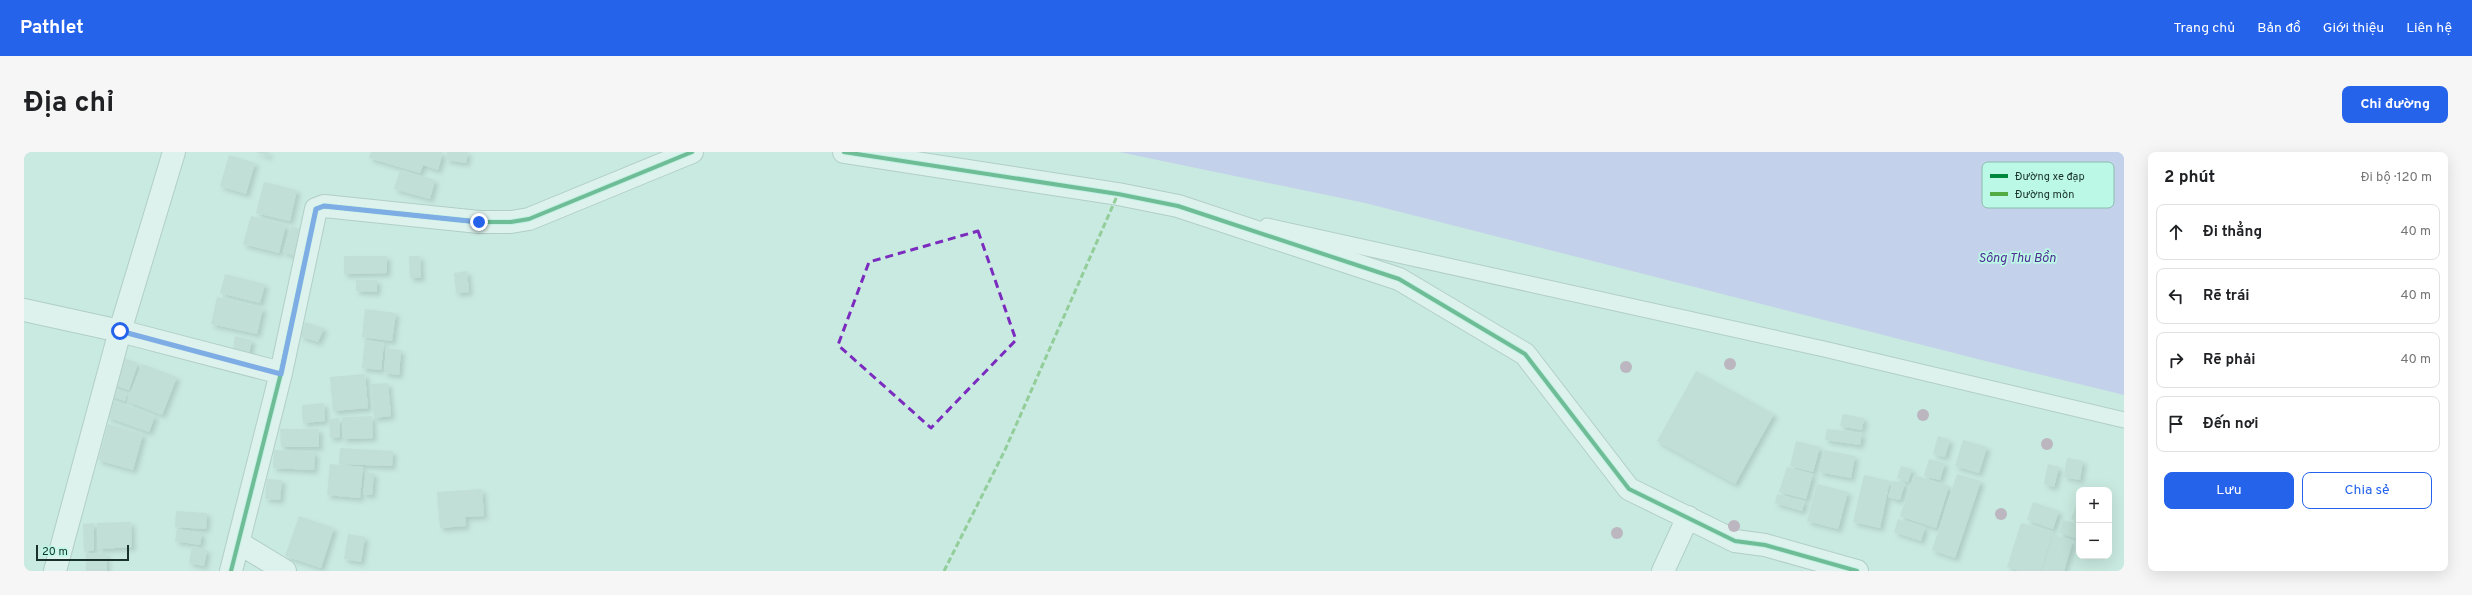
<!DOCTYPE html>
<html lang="vi">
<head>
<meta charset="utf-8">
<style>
  body { margin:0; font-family:Overpass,sans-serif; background:#f6f6f6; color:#202124 }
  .controls { position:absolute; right:12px; bottom:12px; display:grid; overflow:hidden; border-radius:8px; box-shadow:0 4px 16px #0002 }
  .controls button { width:36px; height:36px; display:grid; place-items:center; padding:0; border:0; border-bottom:1px solid #e0e0e0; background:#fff; color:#202124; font:20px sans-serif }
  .scale { position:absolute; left:12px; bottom:10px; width:93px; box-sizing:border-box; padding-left:4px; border:2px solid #19312a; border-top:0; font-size:11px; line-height:14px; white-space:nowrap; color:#19312a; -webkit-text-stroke:3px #bbf8e6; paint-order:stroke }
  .stop { position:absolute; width:12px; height:12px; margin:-9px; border:3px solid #2563eb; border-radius:50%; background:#fff }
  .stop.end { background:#2563eb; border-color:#fff; box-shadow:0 1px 4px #0008 }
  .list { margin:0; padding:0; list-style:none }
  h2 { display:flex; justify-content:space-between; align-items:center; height:52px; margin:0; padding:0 16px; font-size:17px }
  h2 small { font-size:13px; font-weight:400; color:#757577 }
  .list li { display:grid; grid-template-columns:26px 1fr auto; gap:12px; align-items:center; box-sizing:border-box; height:56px; margin:0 8px 8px; padding:0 8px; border:1px solid #e0e0e0; border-radius:8px }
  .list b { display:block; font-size:15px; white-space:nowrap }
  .list em { font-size:13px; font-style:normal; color:#757577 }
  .actions { display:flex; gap:8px; padding:12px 16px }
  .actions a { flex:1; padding:9px 0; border:1px solid #2563eb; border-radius:8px; text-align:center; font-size:14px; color:#2563eb }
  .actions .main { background:#2563eb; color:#fff }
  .icon { flex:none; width:22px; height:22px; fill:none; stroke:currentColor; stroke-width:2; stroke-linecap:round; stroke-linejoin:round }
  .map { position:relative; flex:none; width:2100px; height:419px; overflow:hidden; border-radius:8px }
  header { display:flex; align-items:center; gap:24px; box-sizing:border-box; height:56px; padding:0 20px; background:#2563eb; color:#fff }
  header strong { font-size:19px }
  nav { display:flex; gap:22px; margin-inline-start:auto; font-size:14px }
  .intro { display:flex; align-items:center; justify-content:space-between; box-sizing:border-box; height:96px; padding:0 24px }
  h1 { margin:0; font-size:28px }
  .button { padding:10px 18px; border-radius:8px; background:#2563eb; color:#fff; font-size:14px; font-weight:700 }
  main { display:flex; gap:24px; padding:0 24px }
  aside { flex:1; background:#fff; border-radius:8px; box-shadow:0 4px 16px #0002 }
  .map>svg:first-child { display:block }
  .water { fill:#bdb6f5 }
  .building { fill:#b8d2ca; filter:url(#shadow) }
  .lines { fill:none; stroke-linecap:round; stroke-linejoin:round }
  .lane-casing { stroke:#95afa7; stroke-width:17 }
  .street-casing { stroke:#95afa7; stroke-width:24 }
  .lane { stroke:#f7fcfa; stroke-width:15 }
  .street { stroke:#f7fcfa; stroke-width:22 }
  .quiet { stroke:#52ab44; stroke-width:3; stroke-dasharray:6 3; stroke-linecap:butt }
  .cycleway-casing { stroke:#bbf8e6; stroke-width:6 }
  .cycleway { stroke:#00873e; stroke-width:4 }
  .tree { fill:#ac7997 }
  .route { stroke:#2563eb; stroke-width:5 }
  .marked { fill:none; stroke:#7b2cbf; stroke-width:3; stroke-dasharray:8 5; stroke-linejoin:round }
  .labels { text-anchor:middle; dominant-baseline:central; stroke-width:3.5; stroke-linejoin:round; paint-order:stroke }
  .water-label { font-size:13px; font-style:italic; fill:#512a94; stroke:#bbf8e6 }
  .key { fill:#bbf8e6; stroke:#8abcae; stroke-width:1 }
  .key-label { font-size:11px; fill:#19312a }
</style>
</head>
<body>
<header>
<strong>Pathlet</strong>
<nav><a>Trang chủ</a><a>Bản đồ</a><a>Giới thiệu</a><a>Liên hệ</a></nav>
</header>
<div class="intro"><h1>Địa chỉ</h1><a class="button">Chỉ đường</a></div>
<main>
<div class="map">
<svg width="2100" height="419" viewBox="0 0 2100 419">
  <defs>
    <filter id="shadow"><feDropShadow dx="3.5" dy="3.5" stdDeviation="2" flood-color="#0004"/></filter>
  </defs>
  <rect width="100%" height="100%" fill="#c9eae0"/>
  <!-- water -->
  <path class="water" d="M 1095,0 L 2100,0 L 2100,243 L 1989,216 L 1341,51 Z"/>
  <!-- building -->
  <path class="building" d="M 231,0 L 245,0 L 244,4 Z
    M 347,0 L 419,0 L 414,18 L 399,13 L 396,21 L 345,6 Z
    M 423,0 L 444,0 L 442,11 L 422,8 Z
    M 205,3 L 231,11 L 222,42 L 196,34 Z
    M 376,18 L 411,28 L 406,47 L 370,37 Z
    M 240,30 L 273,38 L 266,69 L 232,61 Z
    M 227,64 L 262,73 L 255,101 L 219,92 Z
    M 268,74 L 284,80 L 274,105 L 259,100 Z
    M 320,104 L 363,104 L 363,121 L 320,122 Z
    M 385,104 L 396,104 L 397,126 L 386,126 Z
    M 443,119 L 445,140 L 432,141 L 430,121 Z
    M 201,122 L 241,132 L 236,151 L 196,141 Z
    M 332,128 L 353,128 L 353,140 L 332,139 Z
    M 193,145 L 239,156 L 233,182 L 187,172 Z
    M 341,157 L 372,161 L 368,189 L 338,185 Z
    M 281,170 L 300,176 L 294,190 L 276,184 Z
    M 211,184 L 228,188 L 225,202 L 209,198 Z
    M 341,188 L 360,191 L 357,218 L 338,216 Z
    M 362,196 L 377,198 L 375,223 L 360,221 Z
    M 97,205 L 114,211 L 105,238 L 87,232 Z
    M 118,212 L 153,225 L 138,263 L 103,249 Z
    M 1672,219 L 1750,262 L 1711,332 L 1633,289 Z
    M 341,222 L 344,256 L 309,259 L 306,225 Z
    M 364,231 L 367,264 L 350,266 L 347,232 Z
    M 85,235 L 103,241 L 101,249 L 83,243 Z
    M 89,249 L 131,264 L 125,280 L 83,265 Z
    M 300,251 L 301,269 L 279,271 L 278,253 Z
    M 1819,262 L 1840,266 L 1838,278 L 1816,274 Z
    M 348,264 L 349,286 L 319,287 L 318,265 Z
    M 315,266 L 316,285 L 306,286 L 305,267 Z
    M 84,272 L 119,282 L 109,318 L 74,308 Z
    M 256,277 L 295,277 L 295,295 L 257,295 Z
    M 1803,277 L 1838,281 L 1836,293 L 1801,288 Z
    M 1914,284 L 1926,288 L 1921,305 L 1909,302 Z
    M 1939,288 L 1963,295 L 1955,321 L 1931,314 Z
    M 1772,289 L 1796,295 L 1789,320 L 1766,314 Z
    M 316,296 L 369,299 L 368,314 L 315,312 Z
    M 250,298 L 291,300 L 290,318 L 249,316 Z
    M 1800,298 L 1831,304 L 1827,326 L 1795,320 Z
    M 2043,306 L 2059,309 L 2056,328 L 2040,325 Z
    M 1905,307 L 1921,311 L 1916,328 L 1900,324 Z
    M 306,312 L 339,315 L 336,346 L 303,343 Z
    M 2024,312 L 2035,315 L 2030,335 L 2020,332 Z
    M 1877,314 L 1888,317 L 1884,330 L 1873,326 Z
    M 1763,315 L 1789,322 L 1782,347 L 1755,340 Z
    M 342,320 L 350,321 L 348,343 L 339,342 Z
    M 1933,322 L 1957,329 L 1931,406 L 1908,398 Z
    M 1840,323 L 1866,329 L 1856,376 L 1829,370 Z
    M 1890,323 L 1925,334 L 1912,376 L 1876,364 Z
    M 243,327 L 258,328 L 256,348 L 241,347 Z
    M 1869,329 L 1881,331 L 1876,348 L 1864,345 Z
    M 1793,332 L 1824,340 L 1814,377 L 1783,369 Z
    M 458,337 L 460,364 L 441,365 L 442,374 L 416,376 L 413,340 Z
    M 1753,342 L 1781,349 L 1778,359 L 1751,351 Z
    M 2009,350 L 2035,359 L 2029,377 L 2003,368 Z
    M 2053,352 L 2055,353 L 2055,370 L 2047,367 Z
    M 152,359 L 183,361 L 182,377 L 151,375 Z
    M 275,364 L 310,376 L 297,416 L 261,404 Z
    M 1874,367 L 1901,375 L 1897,389 L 1870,380 Z
    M 2039,368 L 2055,373 L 2055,387 L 2035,381 Z
    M 107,370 L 108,395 L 74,397 L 73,371 Z
    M 70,371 L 70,398 L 60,399 L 59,372 Z
    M 1997,371 L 2029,380 L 2017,419 L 1996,419 L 1983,415 Z
    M 153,377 L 178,381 L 176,393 L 151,389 Z
    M 324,382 L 341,385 L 337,410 L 320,407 Z
    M 2029,383 L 2049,389 L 2040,419 L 2018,419 Z
    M 168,394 L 183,398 L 180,414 L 165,411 Z
    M 82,401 L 83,419 L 62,419 L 62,402 Z"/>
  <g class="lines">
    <!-- lane casing -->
    <g class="lane-casing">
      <path id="lane" d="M 1243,74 L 1800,197 L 2100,268"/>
    </g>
    <!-- street casing -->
    <g class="street-casing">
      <path id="street" d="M 820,0 L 1094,42 L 1154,54 L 1375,127 L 1501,202 L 1605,337 L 1711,389 L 1741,393 L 1833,419
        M 0,158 L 96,179 L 257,221
        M 215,391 L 261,419
        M 31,419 L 96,179 L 150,0
        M 207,419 L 257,221 L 292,57 L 300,54 L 455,70 L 487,70 L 505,67 L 668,0
        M 1639,419 L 1664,365"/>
    </g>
    <!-- lane -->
    <use href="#lane" class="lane"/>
    <!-- street -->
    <use href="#street" class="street"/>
    <!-- quiet -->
    <path class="quiet" d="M 920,419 L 981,298 L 1094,42"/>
    <!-- cycleway casing -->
    <g class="cycleway-casing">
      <path id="cycleway" d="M 820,0 L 1094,42 L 1154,54 L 1375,127 L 1501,202 L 1605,337 L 1711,389 L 1741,393 L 1833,419
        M 207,419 L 257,221 L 292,57 L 300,54 L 455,70 L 487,70 L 505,67 L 668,0"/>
    </g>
    <!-- cycleway -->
    <use href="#cycleway" class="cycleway"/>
  </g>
  <!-- trees -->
  <g class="tree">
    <circle cx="1706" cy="212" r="6"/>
    <circle cx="1602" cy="215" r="6"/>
    <circle cx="1899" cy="263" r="6"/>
    <circle cx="2023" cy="292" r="6"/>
    <circle cx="1977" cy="362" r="6"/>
    <circle cx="1710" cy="374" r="6"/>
    <circle cx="1593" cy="381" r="6"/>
  </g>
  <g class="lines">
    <!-- route -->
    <path class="route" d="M 96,179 L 257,222 L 292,57 L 300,54 L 455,70"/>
  </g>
  <!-- marked area -->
  <path d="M0 0H2100V419H0ZM 954,79 L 992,188 L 907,276 L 814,193 L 845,110 Z" fill="#c9eae0" fill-opacity=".55" fill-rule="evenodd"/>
  <path class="marked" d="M 954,79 L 992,188 L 907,276 L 814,193 L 845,110 Z"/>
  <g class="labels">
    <!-- water labels -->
    <g class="water-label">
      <text x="1993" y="107">Sông Thu Bồn</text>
    </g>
  </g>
  <!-- legend -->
  <rect x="1958" y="10" width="132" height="46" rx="6" class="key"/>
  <rect x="1966" y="22" width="18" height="4" fill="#00873e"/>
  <rect x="1966" y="40" width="18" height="4" fill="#52ab44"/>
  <g class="key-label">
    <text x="1991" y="28">Đường xe đạp</text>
    <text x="1991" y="46">Đường mòn</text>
  </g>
</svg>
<div class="controls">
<button>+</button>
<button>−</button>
</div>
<div class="scale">20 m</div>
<div class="stop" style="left:96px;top:179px"></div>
<div class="stop end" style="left:455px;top:70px"></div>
</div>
<aside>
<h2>2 phút<small>Đi bộ · 120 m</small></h2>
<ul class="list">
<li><svg class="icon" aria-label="ahead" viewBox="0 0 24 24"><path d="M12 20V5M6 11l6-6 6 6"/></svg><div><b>Đi thẳng</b></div><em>40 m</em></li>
<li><svg class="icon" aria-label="left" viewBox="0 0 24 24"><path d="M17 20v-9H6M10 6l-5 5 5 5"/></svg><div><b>Rẽ trái</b></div><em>40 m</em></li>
<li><svg class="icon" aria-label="right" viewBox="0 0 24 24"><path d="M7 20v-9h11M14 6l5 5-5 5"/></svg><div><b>Rẽ phải</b></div><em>40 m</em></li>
<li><svg class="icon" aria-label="arrive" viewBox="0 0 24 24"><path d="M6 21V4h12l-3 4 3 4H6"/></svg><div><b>Đến nơi</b></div></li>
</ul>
<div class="actions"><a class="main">Lưu</a><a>Chia sẻ</a></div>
</aside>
</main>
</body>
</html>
